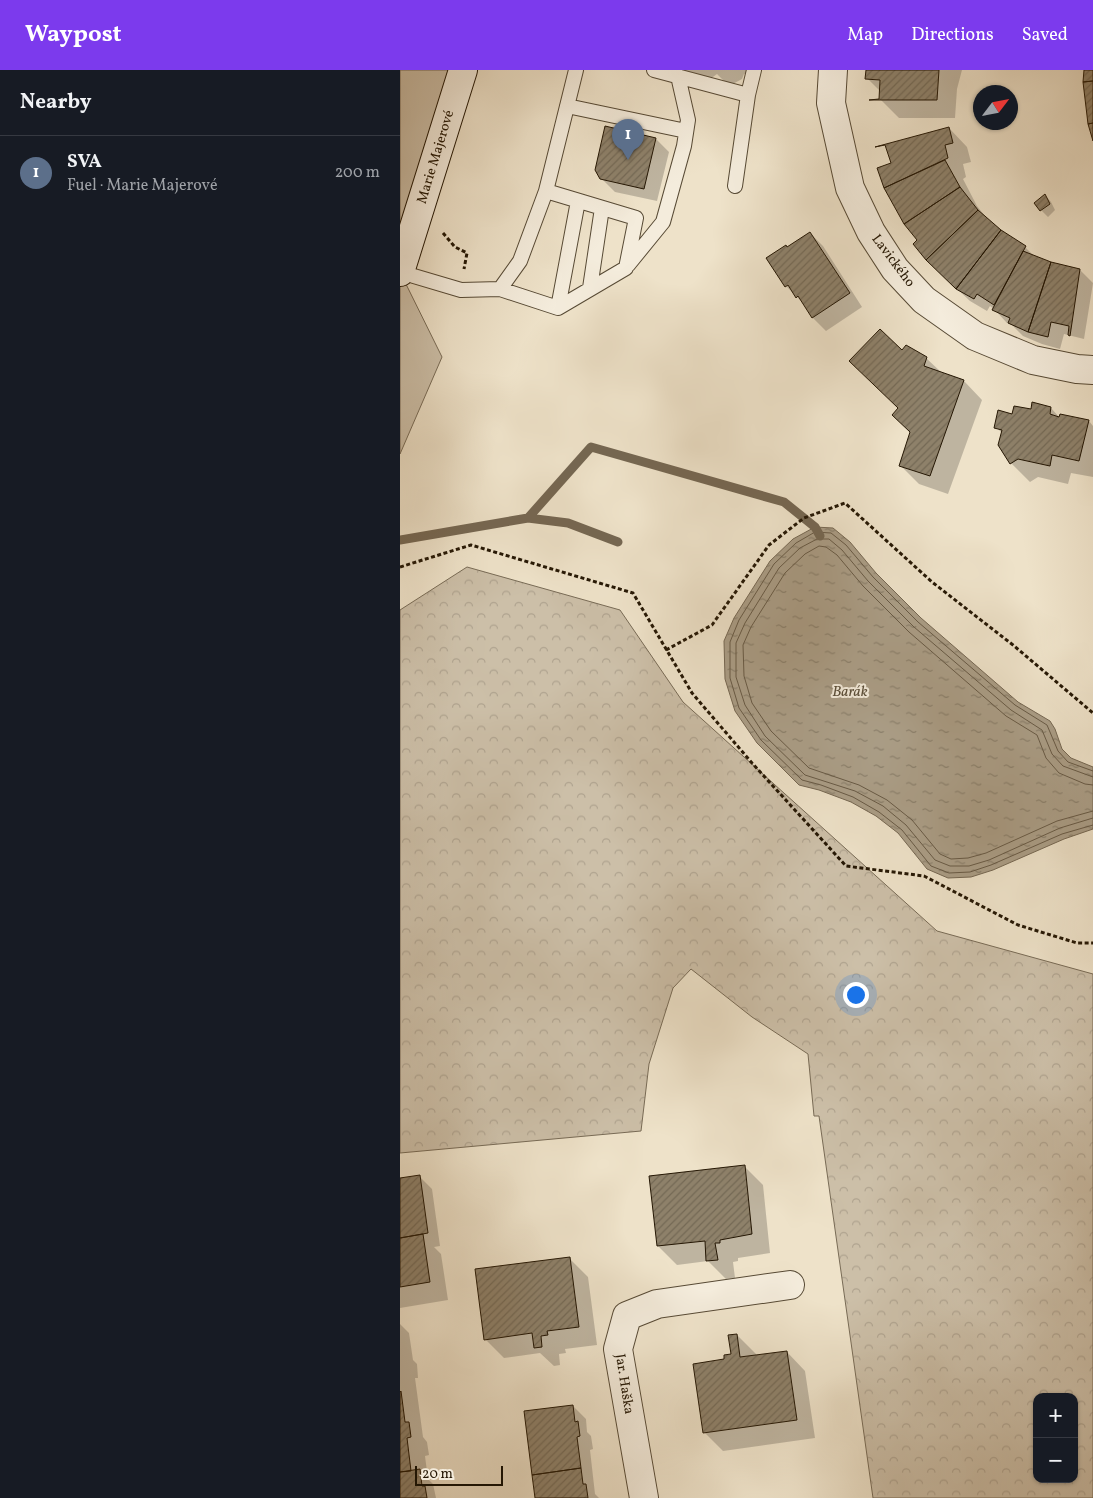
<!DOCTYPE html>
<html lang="en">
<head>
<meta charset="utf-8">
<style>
  body { margin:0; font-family:Vollkorn,serif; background:#242831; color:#f1f3f6 }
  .controls { position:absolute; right:15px; bottom:15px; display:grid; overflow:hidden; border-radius:10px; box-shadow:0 1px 4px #0004 }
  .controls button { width:45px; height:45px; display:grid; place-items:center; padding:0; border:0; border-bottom:1px solid #363941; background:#171b24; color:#f1f3f6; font:25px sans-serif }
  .compass { position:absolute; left:573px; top:15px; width:45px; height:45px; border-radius:50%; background:#171b24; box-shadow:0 1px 4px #0004; rotate:58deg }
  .scale { position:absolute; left:15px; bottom:12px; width:88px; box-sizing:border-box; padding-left:5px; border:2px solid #251704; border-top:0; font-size:14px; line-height:18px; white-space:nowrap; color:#251704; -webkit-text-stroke:4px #f4ecdc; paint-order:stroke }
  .you { position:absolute; left:455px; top:924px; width:18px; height:18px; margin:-12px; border:4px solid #fff; border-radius:50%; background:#1a73e8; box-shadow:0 0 0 8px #1a73e833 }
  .badge { display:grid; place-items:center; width:32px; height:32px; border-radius:50%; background:#7c3aed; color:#fff; font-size:16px; font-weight:700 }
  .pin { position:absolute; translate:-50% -41px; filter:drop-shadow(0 1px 2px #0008) }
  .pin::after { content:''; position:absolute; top:26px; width:18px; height:15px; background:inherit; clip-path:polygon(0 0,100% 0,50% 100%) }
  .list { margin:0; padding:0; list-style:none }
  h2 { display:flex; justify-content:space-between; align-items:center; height:65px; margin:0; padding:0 20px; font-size:21px }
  h2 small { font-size:16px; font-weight:400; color:#9ea1a6 }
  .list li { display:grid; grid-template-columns:32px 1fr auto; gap:15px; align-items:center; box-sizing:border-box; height:75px; padding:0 20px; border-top:1px solid #363941 }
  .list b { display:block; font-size:19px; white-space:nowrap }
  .list p { margin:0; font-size:16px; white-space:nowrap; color:#9ea1a6 }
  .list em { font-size:16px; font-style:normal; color:#9ea1a6 }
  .map { position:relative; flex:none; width:693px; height:1428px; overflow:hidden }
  header { display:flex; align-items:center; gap:30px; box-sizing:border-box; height:70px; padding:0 25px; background:#7c3aed; color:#fff }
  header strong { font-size:24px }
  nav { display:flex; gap:28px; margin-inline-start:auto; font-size:18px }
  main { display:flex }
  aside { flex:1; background:#171b24 }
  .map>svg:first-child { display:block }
  .green { fill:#ccbfa8; stroke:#786b56 }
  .forest { fill:url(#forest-crowns); stroke:#786b56; fill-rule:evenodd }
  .water { fill:url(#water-ripples); stroke:#756752 }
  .shadow { fill:#0003 }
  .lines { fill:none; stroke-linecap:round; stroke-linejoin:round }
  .shore { stroke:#685a45; stroke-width:1 }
  .stream { stroke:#756752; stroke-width:9 }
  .building { fill:url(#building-hatch); stroke:#251704 }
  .lane-casing { stroke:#574a35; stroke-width:16 }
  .street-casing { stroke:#574a35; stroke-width:30 }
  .secondary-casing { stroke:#251704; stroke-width:30 }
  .path { stroke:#251704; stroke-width:3; stroke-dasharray:4 2.5; stroke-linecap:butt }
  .lane { stroke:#f4ecdc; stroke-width:14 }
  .street { stroke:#f4ecdc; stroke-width:28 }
  .secondary { stroke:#f4ecdc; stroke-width:28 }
  .labels { text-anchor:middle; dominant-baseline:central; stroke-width:4; stroke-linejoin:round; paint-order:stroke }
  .street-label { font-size:14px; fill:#251704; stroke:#f4ecdc }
  .water-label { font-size:15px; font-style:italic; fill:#5a4d38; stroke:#f4ecdc }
</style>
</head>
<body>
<header>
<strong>Waypost</strong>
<nav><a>Map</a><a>Directions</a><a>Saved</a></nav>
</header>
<main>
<aside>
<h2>Nearby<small></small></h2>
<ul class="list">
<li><span class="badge" style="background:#5c6f8a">1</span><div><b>SVA</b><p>Fuel · Marie Majerové</p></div><em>200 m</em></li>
</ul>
</aside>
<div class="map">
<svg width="693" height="1428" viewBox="0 0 693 1428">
  <defs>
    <pattern id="forest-crowns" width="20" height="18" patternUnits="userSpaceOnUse" patternTransform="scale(1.25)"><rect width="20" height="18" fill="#ccbfa8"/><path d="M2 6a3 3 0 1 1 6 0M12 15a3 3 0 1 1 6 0" fill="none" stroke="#afa38f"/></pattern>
    <pattern id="water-ripples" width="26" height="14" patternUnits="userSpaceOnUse" patternTransform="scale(1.25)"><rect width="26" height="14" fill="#aa9d86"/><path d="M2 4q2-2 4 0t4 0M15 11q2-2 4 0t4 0" fill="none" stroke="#8a7f6b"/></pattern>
    <pattern id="building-hatch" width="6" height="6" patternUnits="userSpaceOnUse" patternTransform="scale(1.25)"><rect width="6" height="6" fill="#8e816a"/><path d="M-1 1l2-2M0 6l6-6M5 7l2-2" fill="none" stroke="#746955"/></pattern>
  </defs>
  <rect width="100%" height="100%" fill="#eee2c9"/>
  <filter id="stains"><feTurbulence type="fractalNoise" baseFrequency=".004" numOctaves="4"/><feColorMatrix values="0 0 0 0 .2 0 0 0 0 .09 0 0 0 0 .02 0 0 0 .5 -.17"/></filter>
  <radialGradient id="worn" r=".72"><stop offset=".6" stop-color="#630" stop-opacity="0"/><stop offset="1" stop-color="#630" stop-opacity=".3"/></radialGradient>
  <!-- green -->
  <path class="green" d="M 0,0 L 63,0 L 0,202 Z
    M 0,202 L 42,287 L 0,384 Z"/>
  <!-- forest -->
  <path class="forest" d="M 67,497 L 220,540 L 283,632 L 537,861 L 693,904 L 693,1428 L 473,1428 L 419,1046 L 414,1046 L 408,984 L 352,947 L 291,899 L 273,918 L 249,994 L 241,1061 L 0,1083 L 0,540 ZM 637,1327 L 674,1327 L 674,1409 L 637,1409 Z"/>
  <!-- water -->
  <path class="water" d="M 415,457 L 433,458 L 450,472 L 476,503 L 521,548 L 618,632 L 650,651 L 655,659 L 662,679 L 671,688 L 693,697 L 693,759 L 664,769 L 593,800 L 571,807 L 548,808 L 527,799 L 498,763 L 476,746 L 451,732 L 419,720 L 399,715 L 357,673 L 335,641 L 325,609 L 324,571 L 334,548 L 370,491 L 393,469 Z"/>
  <!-- shadow -->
  <path class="shadow" d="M 282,0 L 358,0 L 357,6 L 344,4 L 342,9 L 329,16 L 317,4 L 306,12 L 298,4 Z
    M 467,0 L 562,0 L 557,19 L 555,48 L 499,48 L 480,29 L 481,22 L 467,8 Z
    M 549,58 L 567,77 L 571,92 L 563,94 L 566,107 L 563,109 L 577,136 L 588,150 L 600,161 L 625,177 L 636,188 L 650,194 L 680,200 L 693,213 L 684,269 L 664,264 L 660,279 L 642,274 L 623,266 L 612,255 L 607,253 L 594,239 L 590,236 L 587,241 L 570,231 L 540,203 L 519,170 L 505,154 L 485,117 L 492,94 Z
    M 256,69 L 269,82 L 257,131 L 215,122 L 201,108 Z
    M 645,125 L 651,132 L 655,140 L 648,147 L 635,134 Z
    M 410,163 L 423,176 L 462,237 L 426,261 L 413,248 L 405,235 L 386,216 L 387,178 Z
    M 502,282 L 526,288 L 542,303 L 564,311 L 582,330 L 548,424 L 519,414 L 501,396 L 511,363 L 500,338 Z
    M 651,338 L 660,348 L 689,351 L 693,356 L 693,407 L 671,403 L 668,414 L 638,407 L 630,412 L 611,393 L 600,375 L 603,364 L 596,357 L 613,345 L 632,340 Z
    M 344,1096 L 363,1115 L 370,1183 L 338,1188 L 338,1191 L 333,1192 L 335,1208 L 326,1209 L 308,1191 L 277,1195 L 258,1176 Z
    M 19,1106 L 32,1119 L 40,1176 L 34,1177 L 41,1184 L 48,1230 L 0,1238 L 0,1109 Z
    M 169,1188 L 188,1207 L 197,1275 L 165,1279 L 166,1283 L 159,1284 L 160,1295 L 154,1296 L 140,1283 L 104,1288 L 85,1269 Z
    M 0,1254 L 9,1263 L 13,1290 L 17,1294 L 18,1308 L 15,1308 L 23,1367 L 27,1372 L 29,1385 L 25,1386 L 28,1409 L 33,1414 L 36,1428 L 0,1428 Z
    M 337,1265 L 356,1284 L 356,1286 L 387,1282 L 405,1301 L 415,1368 L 323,1381 L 304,1362 L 332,1285 Z
    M 173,1336 L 186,1349 L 187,1362 L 191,1366 L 193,1379 L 190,1380 L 195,1424 L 199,1428 L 136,1428 Z"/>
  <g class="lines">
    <!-- shore -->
    <path class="shore" d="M 693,701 L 668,692 L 658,681 L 647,655 L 615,635 L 518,552 L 473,507 L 446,475 L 431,463 L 415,462 L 396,473 L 374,494 L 339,550 L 330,572 L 330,608 L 339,638 L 361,670 L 402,710 L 421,715 L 453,727 L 479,742 L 502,760 L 531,796 L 549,803 L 570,802 L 591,795 L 662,764 L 693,755
      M 693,707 L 663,696 L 652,684 L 642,660 L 611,640 L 514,557 L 468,511 L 442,480 L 429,469 L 417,469 L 400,478 L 379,498 L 345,553 L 336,573 L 336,607 L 345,635 L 365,666 L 405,705 L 455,721 L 483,736 L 506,755 L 535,790 L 550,796 L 569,796 L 589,790 L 660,758 L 693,748
      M 693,715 L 685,714 L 659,703 L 646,688 L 637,665 L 606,646 L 509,562 L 463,516 L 437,485 L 426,477 L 419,476 L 405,484 L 385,503 L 351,557 L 343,575 L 344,606 L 352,633 L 371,661 L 409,698 L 459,715 L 487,730 L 512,750 L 540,784 L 551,789 L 568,788 L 586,783 L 657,751 L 693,741"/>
    <!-- stream -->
    <path class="stream" d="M 128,448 L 191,377 L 384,432 L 415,457 L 420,466
      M 0,470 L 128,448 L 168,453 L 218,472"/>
  </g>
  <!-- building -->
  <path class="building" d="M 466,0 L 539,0 L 537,30 L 469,30 L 479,29 L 480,10 L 465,9 Z
    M 684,0 L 693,0 L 693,11 L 683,12 Z
    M 693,11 L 693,53 L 688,54 L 683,12 Z
    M 693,53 L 693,71 L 688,54 Z
    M 205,56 L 256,68 L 244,119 L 200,109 L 195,100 Z
    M 549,57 L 553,73 L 545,75 L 548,88 L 484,118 L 477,98 L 491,93 L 485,75 L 475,77 Z
    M 545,90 L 560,117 L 504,154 L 484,118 Z
    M 560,117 L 578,140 L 526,190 L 513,174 L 517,170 L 504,154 Z
    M 645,124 L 650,134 L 640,141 L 634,133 Z
    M 578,140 L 601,160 L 556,219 L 526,190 Z
    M 601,160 L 626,176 L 594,235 L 577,224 L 574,229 L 556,219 Z
    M 410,162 L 450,223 L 412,248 L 398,226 L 396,228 L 388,215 L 385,217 L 366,188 L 386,175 L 387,177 Z
    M 623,181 L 651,192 L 628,262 L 608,253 L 610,248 L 592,240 Z
    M 651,192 L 680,199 L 670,266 L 668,265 L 669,256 L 651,252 L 648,267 L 628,262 Z
    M 480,259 L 502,280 L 506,275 L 527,287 L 524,296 L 564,310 L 530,406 L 499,396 L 510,362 L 492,345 L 498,338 L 449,291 Z
    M 632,332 L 651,337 L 650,344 L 659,347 L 660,344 L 689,350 L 679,391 L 652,385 L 650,396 L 618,389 L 610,394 L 598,375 L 602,360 L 594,358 L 598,340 L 612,344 L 614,336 L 631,339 Z
    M 345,1095 L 352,1164 L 320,1170 L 320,1173 L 315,1173 L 318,1190 L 306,1191 L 305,1171 L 257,1176 L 249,1106 Z
    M 20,1105 L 28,1163 L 0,1168 L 0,1108 Z
    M 23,1164 L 30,1212 L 0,1217 L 0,1168 Z
    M 170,1187 L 179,1257 L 147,1261 L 148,1265 L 141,1266 L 142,1277 L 134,1278 L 132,1263 L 84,1270 L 75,1199 Z
    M 337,1264 L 340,1287 L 387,1281 L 397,1350 L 303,1363 L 293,1294 L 324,1289 L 324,1285 L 331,1284 L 328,1265 Z
    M 1,1321 L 5,1352 L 9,1352 L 11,1367 L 7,1368 L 11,1401 L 0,1402 L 0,1322 Z
    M 173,1335 L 175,1352 L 178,1351 L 180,1366 L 177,1367 L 181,1398 L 132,1405 L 124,1341 Z
    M 181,1398 L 183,1414 L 186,1414 L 188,1428 L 135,1428 L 132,1405 Z
    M 20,1399 L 22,1416 L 25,1416 L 27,1428 L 0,1428 L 0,1402 Z"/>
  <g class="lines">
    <!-- lane casing -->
    <g class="lane-casing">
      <path id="lane" d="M 254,0 L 348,25
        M 167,36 L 286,61
        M 335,116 L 348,25 L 354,0
        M 228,195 L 263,152 L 284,76 L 288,50 L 278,6
        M 0,202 L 61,220 L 100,219 L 120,191 L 146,121 L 176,0
        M 190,218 L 202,138
        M 100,219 L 158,238 L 226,198 L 236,148 L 146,121
        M 158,238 L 178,131"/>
    </g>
    <!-- street casing -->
    <g class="street-casing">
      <path id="street" d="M 433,0 L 431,33 L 450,118 L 471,162 L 495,199 L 524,230 L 575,266 L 633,290 L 677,299 L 693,300
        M 244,1428 L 218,1279 L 227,1246 L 257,1234 L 390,1215"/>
    </g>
    <!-- secondary casing -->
    <g class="secondary-casing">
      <path id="secondary" d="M 0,202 L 63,0"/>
    </g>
    <!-- path -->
    <path class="path" d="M 43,163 L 55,177 L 67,183 L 64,199
      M 0,497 L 71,475 L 233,523 L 292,623 L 352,693 L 446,796 L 524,806 L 618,855 L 677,873 L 693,873
      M 266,580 L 312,555 L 369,475 L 404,448 L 445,433 L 532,512 L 613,575 L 693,643"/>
    <!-- lane -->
    <use href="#lane" class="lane"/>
    <!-- street -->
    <use href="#street" class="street"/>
    <!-- secondary -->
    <use href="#secondary" class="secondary"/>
  </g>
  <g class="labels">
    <!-- street labels -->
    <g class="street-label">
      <text transform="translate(36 87) rotate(-73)">Marie Majerové</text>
      <text transform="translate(493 191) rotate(53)">Lavického</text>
      <text transform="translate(224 1314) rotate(81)">Jar. Haška</text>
    </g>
    <!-- water labels -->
    <g class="water-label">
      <text x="450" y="622">Barák</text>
    </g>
  </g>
  <rect width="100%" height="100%" filter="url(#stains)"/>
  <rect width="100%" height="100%" fill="url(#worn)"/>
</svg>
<div class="controls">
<button>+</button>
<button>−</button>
</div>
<svg class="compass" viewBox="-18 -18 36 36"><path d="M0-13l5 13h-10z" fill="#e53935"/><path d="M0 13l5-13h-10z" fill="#9ea1a6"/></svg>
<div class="scale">20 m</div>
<div class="you"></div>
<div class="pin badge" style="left:228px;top:90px;background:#5c6f8a">1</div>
</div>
</main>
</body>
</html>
